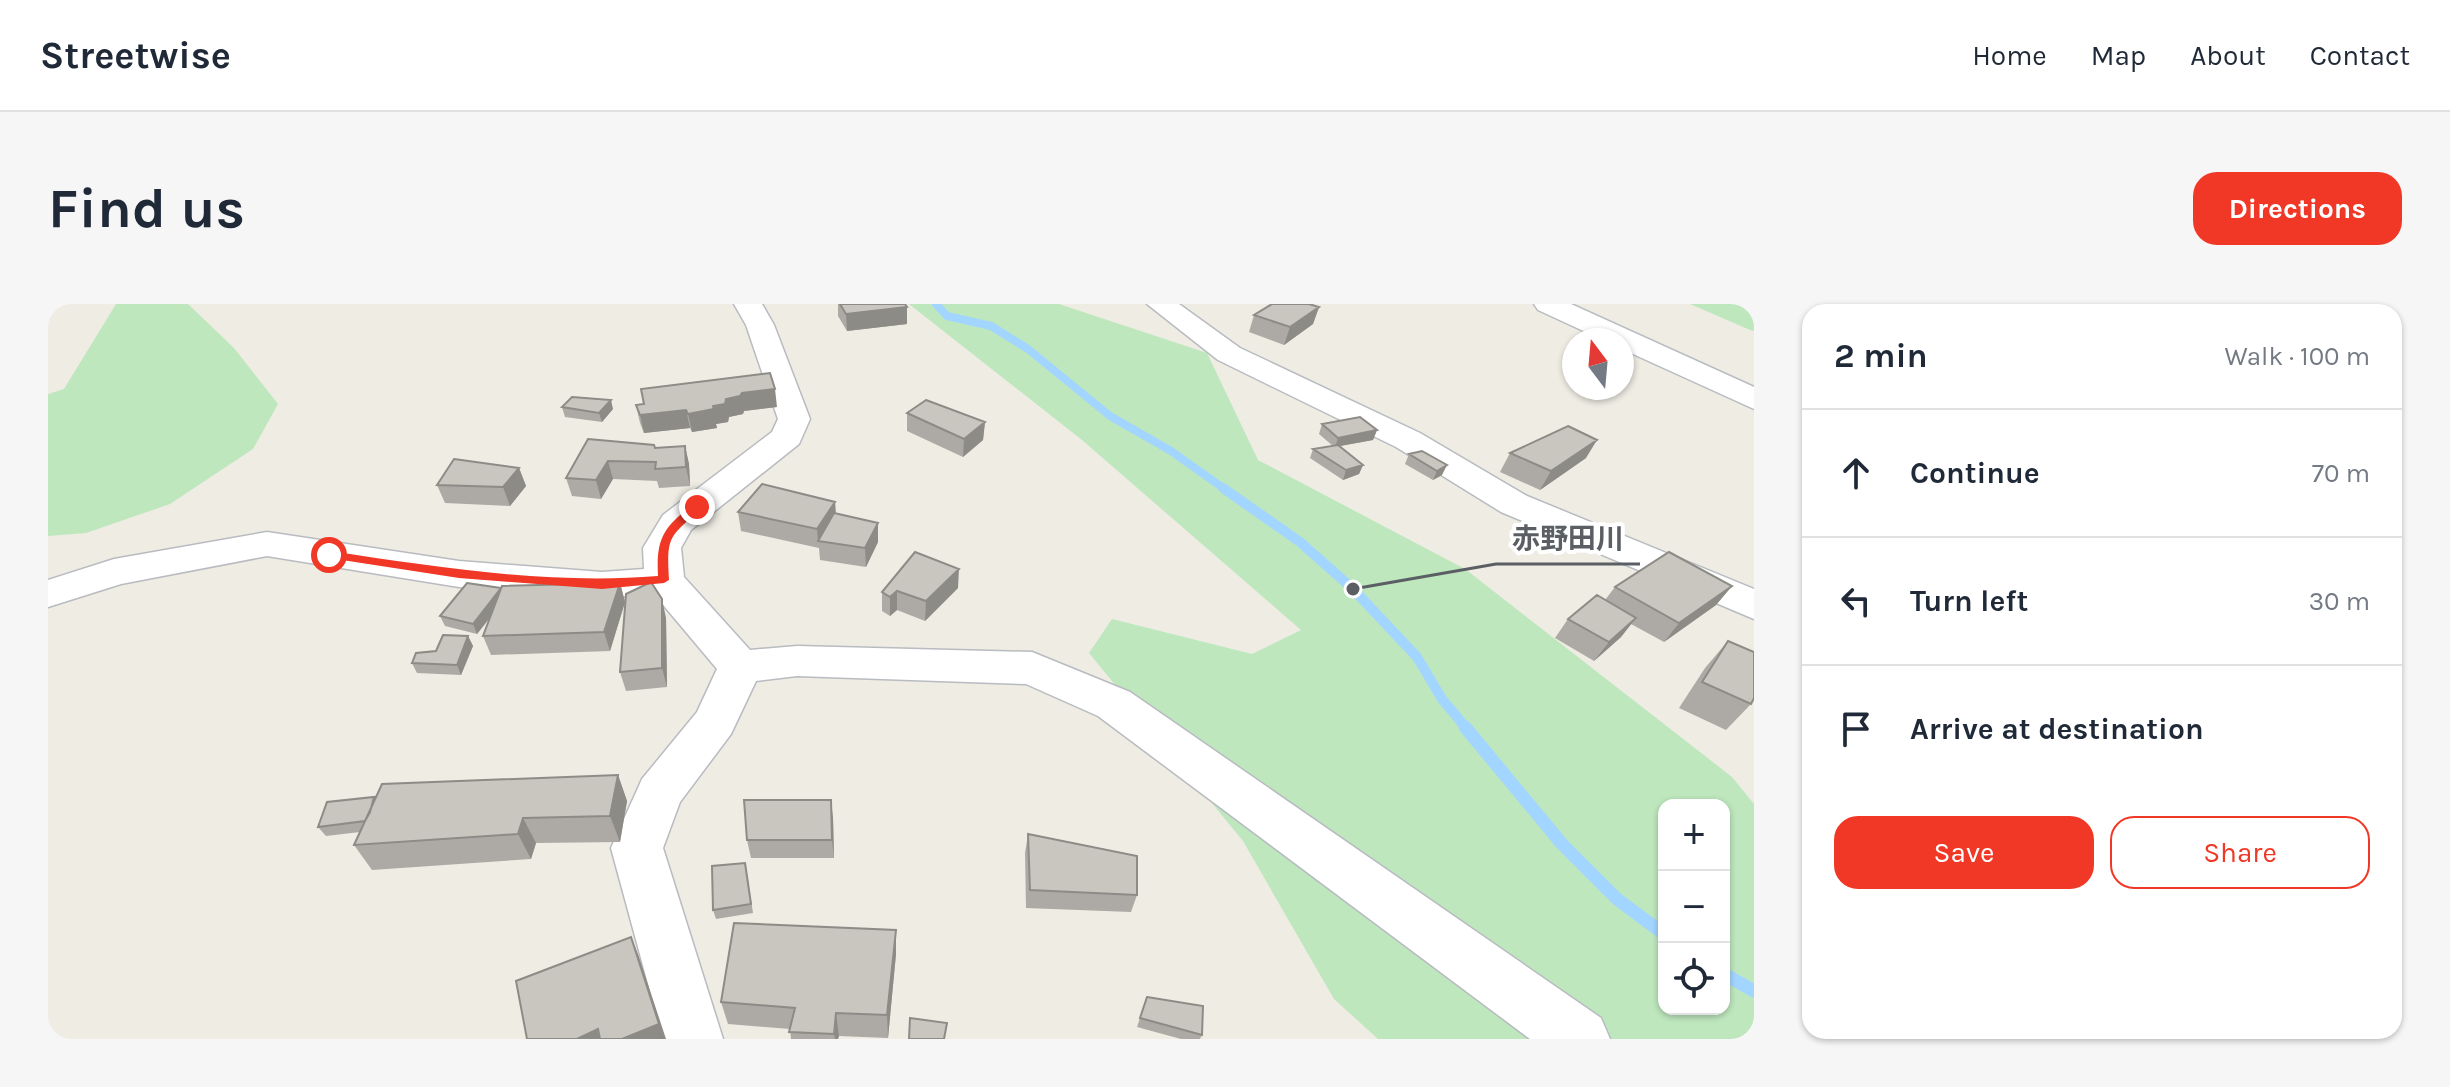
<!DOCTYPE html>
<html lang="en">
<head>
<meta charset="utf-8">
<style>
  body { margin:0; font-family:Karla,"Noto Sans JP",sans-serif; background:#f6f6f7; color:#1f2937 }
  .controls { position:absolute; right:24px; bottom:24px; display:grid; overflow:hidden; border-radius:16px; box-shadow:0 2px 6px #0004 }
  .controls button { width:72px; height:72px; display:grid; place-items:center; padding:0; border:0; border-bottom:2px solid #e0e1e3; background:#fff; color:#1f2937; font:40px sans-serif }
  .compass { position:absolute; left:1514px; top:24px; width:72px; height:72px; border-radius:50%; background:#fff; box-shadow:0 2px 6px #0004; rotate:344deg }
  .stop { position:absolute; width:24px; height:24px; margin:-18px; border:6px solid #f13826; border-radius:50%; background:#fff }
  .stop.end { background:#f13826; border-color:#fff; box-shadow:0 2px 8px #0008 }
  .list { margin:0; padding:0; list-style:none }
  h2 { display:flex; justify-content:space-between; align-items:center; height:104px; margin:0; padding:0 32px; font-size:34px }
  h2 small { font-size:26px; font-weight:400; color:#747a83 }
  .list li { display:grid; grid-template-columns:52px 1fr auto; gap:24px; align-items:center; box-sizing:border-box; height:128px; padding:0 32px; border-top:2px solid #e0e1e3 }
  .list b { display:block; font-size:30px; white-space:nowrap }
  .list em { font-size:26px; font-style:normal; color:#747a83 }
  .actions { display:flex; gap:16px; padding:24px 32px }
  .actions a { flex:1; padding:18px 0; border:2px solid #f13826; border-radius:24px; text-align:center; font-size:28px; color:#f13826 }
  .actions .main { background:#f13826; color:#fff }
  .icon { flex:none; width:44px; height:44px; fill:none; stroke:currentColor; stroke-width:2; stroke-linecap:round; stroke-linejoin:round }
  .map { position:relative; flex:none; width:1706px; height:735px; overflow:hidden; border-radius:24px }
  header { display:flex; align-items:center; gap:48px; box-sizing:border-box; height:112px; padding:0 40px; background:#fff; border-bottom:2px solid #e0e1e3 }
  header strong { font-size:38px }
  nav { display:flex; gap:44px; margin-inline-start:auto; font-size:28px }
  .intro { display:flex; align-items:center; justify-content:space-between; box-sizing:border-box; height:192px; padding:0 48px }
  h1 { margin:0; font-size:56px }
  .button { padding:20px 36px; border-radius:24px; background:#f13826; color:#fff; font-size:28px; font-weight:700 }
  main { display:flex; gap:48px; padding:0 48px }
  aside { flex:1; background:#fff; border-radius:24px; box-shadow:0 2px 6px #0004 }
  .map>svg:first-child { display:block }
  .green { fill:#bee7be; fill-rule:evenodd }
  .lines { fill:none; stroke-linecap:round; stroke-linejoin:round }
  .stream-far2 { stroke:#a2d5ff; stroke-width:8 }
  .stream-far1 { stroke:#a2d5ff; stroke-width:10 }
  .stream { stroke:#a2d5ff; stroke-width:13 }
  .minor-casing { stroke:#b8bbc0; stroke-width:3 }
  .minor { fill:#fff; fill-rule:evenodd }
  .wall { fill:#adaaa5 }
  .shaded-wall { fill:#8d8b86 }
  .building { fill:#c9c6c0; stroke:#8d8b86; stroke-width:2 }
  .route { fill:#f13826 }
  .leader { fill:none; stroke:#5b5f64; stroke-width:3 }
  .callout-dot { fill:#5b5f64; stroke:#fff; stroke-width:3 }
  .callout-label { font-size:28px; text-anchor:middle; font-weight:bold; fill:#5b5f64; stroke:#fff; stroke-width:8; stroke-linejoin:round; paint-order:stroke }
</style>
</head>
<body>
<header>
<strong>Streetwise</strong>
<nav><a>Home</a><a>Map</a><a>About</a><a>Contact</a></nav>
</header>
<div class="intro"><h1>Find us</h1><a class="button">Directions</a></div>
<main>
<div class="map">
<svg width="1706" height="735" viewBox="0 0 1706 735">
  <rect width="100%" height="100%" fill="#eeece3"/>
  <!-- green -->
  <path class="green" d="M 68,0 L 140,0 L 186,44 L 230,100 L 205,145 L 122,200 L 38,229 L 0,232 L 0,90 L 16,85 Z
    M 861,0 L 1011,0 L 1159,49 L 1210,156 L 1417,265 L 1684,473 L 1706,500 L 1706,735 L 1330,735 L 1286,695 L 1195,537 L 1041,349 L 1064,315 L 1204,350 L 1253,326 L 1034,136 ZM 1616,501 L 1676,501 L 1676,705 L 1616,705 Z
    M 1642,0 L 1706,0 L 1706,27 L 1702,26 Z"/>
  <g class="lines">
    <!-- stream-far2 -->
    <path class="stream-far2" d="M 888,0 L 899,12 L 943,22 L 980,45 L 1062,112 L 1123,147 L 1178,186"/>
    <!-- stream-far1 -->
    <path class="stream-far1" d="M 1175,184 L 1252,238 L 1305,285 L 1369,353 L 1394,395 L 1419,425"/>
    <!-- stream -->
    <path class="stream" d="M 1417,423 L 1514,540 L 1569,595 L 1616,630
      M 1676,670 L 1706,687"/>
    <!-- minor casing -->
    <g class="minor-casing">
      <path id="minor" d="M 686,0 L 714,0 L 726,21 L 762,115 L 751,140 L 643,226 L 633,244 L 636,273 L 702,346 L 749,342 L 984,348 L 1082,388 L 1553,714 L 1562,735 L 1482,735 L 1050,412 L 978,380 L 749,372 L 708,377 L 683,430 L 632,498 L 615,544 L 675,735 L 615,735 L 563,544 L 594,475 L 649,408 L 669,365 L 606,290 L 554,294 L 411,283 L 219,252 L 73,280 L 0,303 L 0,276 L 66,255 L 219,228 L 411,257 L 554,268 L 596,265 L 595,244 L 615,211 L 724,128 L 730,115 L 698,21 Z
        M 1099,0 L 1131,0 L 1192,44 L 1372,129 L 1479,192 L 1706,285 L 1706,315 L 1453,208 L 1348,143 L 1170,56 Z
        M 1486,0 L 1523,0 L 1706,83 L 1706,105 L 1574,45 L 1574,36 L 1555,36 L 1490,6 Z"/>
    </g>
    <!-- minor -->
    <use href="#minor" class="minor"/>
  </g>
  <!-- wall -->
  <path class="wall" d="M 790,0 L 857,0 L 859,20 L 799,27 L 790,12 Z
    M 1271,3 L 1265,20 L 1236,41 L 1201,28 L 1206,11 Z
    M 588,101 L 729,103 L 696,107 L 695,110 L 681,113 L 680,118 L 668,120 L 669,124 L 644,128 L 642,124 L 596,129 L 592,119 Z
    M 514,103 L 565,105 L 554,118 L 517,113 Z
    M 859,109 L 937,118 L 935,136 L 915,153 L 859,127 Z
    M 1274,120 L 1329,126 L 1325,136 L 1291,142 L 1315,161 L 1311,170 L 1295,176 L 1262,154 L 1265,145 L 1285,142 L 1271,130 Z
    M 540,135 L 607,144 L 637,142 L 641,160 L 642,182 L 611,184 L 609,177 L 565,175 L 553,195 L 524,192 L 518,174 Z
    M 1374,147 L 1394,171 L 1385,176 L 1357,160 L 1361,150 Z
    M 1462,149 L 1538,154 L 1492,186 L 1452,168 Z
    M 471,164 L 478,182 L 462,202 L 397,199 L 389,181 Z
    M 787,198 L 788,209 L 830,219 L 830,238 L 818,263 L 772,256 L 771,244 L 693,227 L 690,208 Z
    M 572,279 L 577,298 L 562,347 L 443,351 L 435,332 L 442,314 L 429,330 L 397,322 L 392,312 L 453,284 Z
    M 1684,282 L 1668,301 L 1616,338 L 1583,320 L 1573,333 L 1546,357 L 1507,334 L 1520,315 L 1557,296 L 1567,283 Z
    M 910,284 L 877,317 L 849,306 L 842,312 L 834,307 L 834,288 Z
    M 618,314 L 619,383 L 578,387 L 572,368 Z
    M 420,332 L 425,342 L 413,371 L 369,369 L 364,359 Z
    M 1680,337 L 1703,400 L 1678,426 L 1631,404 L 1657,364 Z
    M 570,471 L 579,497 L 572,538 L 488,539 L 483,555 L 324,566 L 306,541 L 312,528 L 278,532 L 270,523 Z
    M 785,514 L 786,554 L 703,554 L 699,536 Z
    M 980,530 L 1089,591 L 1083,608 L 978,604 L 977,549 Z
    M 699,569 L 705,609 L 668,615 L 665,606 Z
    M 848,650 L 840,734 L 791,732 L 790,735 L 743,735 L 742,725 L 680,720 L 673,698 Z
    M 1099,693 L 1154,731 L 1152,735 L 1133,735 L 1089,723 Z"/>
  <!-- shaded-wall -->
  <path class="shaded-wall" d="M 859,3 L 859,20 L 799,27 L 798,10 Z
    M 1271,3 L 1265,20 L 1236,41 L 1242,23 Z
    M 727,85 L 729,103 L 696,107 L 695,110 L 681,113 L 680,118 L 668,120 L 669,124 L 644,128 L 640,110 L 665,102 L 678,95 L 694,89 Z
    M 563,96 L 565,105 L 554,118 L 551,109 Z
    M 638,106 L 642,124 L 596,129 L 592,111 Z
    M 937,118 L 935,136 L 915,153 L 916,135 Z
    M 1329,126 L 1325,136 L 1287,143 L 1290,134 Z
    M 1549,136 L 1538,154 L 1492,186 L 1503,167 Z
    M 637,142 L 641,160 L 642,182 L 638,163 Z
    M 560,157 L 565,175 L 553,195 L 548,176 Z
    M 1315,161 L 1311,170 L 1295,176 L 1298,166 Z
    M 1399,161 L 1394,171 L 1385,176 L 1389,167 Z
    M 471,164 L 478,182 L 462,202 L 455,183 Z
    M 787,198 L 788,217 L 770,237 L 769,225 Z
    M 830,219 L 830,238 L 818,263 L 817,244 Z
    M 911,265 L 910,284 L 877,317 L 878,297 Z
    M 572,279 L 577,298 L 562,347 L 556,328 Z
    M 1684,282 L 1668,301 L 1616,338 L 1631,319 Z
    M 453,284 L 457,294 L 429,330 L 425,320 Z
    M 849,287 L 849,306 L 842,312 L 842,293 Z
    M 614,295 L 618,314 L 619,383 L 614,364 Z
    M 1588,314 L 1573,333 L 1546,357 L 1561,338 Z
    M 420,332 L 425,342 L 413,371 L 409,361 Z
    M 570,471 L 579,497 L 572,538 L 562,512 Z
    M 783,496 L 785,514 L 786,554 L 784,536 Z
    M 475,514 L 488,539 L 483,555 L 470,530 Z
    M 848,626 L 848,650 L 840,734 L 839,711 Z
    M 583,633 L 590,650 L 618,735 L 574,735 Z
    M 788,709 L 791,732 L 790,735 L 787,735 L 786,730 Z
    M 550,725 L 555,735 L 529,735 Z"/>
  <!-- building -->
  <path class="building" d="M 792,0 L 857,0 L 859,3 L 798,10 Z
    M 1224,0 L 1261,0 L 1271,3 L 1242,23 L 1206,11 Z
    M 722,69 L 727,85 L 694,89 L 692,92 L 678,95 L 677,100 L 665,102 L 666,105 L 640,110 L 638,106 L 592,111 L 588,101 L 596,100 L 593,85 Z
    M 524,93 L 563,96 L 551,109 L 514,103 Z
    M 878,96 L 937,118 L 916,135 L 859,109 Z
    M 1312,113 L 1329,126 L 1290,134 L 1274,120 Z
    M 1520,122 L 1549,136 L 1503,167 L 1462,149 Z
    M 540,135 L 606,141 L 607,144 L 637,142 L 638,163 L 607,165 L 608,158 L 560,157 L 548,176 L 518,174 Z
    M 1290,141 L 1315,161 L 1298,166 L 1265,145 Z
    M 1374,147 L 1399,161 L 1389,167 L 1361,150 Z
    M 406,155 L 471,164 L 455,183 L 389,181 Z
    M 714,180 L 787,198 L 769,225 L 690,208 Z
    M 786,209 L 830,219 L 817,244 L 770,237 Z
    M 867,248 L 911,265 L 878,297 L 849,287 L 842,293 L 834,288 Z
    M 1621,248 L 1684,282 L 1631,319 L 1567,283 Z
    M 603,278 L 614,295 L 614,364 L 572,368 L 578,290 Z
    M 419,279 L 453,284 L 425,320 L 392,312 Z
    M 572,279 L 556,328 L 435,332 L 454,282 Z
    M 1549,291 L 1588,314 L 1561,338 L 1520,315 Z
    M 395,331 L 420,332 L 409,361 L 364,359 L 368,349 L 388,347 Z
    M 1680,337 L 1706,348 L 1706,394 L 1703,400 L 1654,378 Z
    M 570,471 L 562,512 L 475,514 L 470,530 L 306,541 L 334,480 Z
    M 326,493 L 322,508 L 317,517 L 270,523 L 279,498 Z
    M 696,496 L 783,496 L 784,536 L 699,536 Z
    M 980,530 L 1089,552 L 1089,591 L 982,586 Z
    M 697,559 L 703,600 L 665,606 L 664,562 Z
    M 686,619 L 848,626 L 839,711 L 788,709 L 786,730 L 741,728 L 747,704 L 673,698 Z
    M 583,633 L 611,720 L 574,735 L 552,735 L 550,725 L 529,735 L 479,735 L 468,677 Z
    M 1099,693 L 1155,702 L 1154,731 L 1092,714 Z
    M 862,714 L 899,719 L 896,735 L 861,735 Z"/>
  <!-- route -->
  <path class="route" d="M 645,201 L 654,203 C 623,234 618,228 621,276 L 616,279 L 554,285 L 411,274 L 281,254 L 275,251 L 281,247 C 390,263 499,281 610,272 C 608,235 615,223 645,201 Z"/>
  <!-- callouts -->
  <path class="leader" d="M1305 285L1448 260H1592"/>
  <circle class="callout-dot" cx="1305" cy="285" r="8"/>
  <g class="callout-label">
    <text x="1520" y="244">赤野田川</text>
  </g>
</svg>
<div class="controls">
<button>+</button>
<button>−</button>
<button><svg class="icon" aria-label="locate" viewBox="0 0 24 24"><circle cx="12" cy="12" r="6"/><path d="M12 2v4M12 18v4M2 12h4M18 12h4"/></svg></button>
</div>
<svg class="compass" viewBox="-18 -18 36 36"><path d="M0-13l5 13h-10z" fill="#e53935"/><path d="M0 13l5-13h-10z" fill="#747a83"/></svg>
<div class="stop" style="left:281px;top:251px"></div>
<div class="stop end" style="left:649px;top:203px"></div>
</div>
<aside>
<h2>2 min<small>Walk · 100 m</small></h2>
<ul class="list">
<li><svg class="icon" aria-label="ahead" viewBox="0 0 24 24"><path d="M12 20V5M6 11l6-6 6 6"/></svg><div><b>Continue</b></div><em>70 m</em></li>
<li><svg class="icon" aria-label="left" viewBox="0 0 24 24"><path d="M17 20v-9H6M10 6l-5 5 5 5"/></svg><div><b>Turn left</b></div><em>30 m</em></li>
<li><svg class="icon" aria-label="arrive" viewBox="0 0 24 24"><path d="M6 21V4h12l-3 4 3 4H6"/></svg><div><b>Arrive at destination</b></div></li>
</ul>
<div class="actions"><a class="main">Save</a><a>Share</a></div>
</aside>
</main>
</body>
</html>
